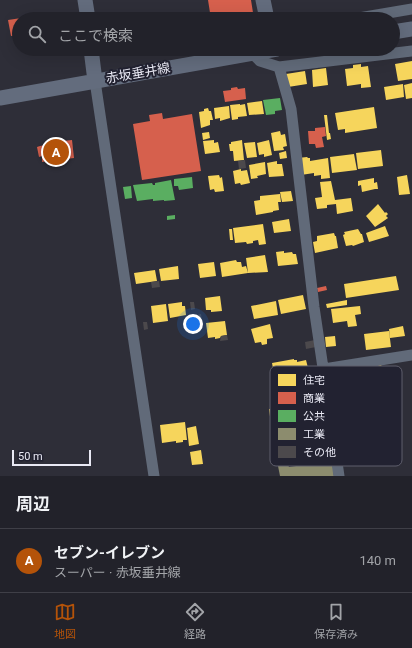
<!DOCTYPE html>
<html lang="ja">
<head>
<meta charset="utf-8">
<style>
  body { margin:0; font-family:Roboto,"Noto Sans JP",sans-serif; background:#2e2f36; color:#f1f3f6 }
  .scale { position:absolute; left:12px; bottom:10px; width:79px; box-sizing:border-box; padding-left:4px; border:2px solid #e9e9f4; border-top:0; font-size:11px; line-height:14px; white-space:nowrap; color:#e9e9f4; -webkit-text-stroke:3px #222231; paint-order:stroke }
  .you { position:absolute; left:193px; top:324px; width:14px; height:14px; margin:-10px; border:3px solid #fff; border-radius:50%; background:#1a73e8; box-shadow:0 0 0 6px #1a73e833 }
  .badge { display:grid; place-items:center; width:26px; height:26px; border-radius:50%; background:#b45309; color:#fff; font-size:13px; font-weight:700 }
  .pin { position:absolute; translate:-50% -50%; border:2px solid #fff; box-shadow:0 1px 4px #0006 }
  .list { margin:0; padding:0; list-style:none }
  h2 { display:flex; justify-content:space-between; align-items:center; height:52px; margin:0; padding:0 16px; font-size:17px }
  h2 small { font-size:13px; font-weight:400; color:#a2a4a8 }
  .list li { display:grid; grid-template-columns:26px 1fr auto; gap:12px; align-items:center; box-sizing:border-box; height:64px; padding:0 16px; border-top:1px solid #3f3f47 }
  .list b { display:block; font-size:15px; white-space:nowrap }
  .list p { margin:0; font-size:13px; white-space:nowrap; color:#a2a4a8 }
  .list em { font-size:13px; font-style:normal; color:#a2a4a8 }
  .icon { flex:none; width:22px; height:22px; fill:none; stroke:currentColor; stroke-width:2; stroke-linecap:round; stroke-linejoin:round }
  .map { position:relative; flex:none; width:412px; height:476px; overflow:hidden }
  .search { position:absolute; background:#22222a; box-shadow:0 4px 16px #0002; left:12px; right:12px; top:12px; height:44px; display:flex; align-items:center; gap:10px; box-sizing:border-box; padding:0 14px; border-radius:22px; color:#a2a4a8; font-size:15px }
  .sheet { height:116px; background:#22222a }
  nav { display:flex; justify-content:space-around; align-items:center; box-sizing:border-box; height:56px; border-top:1px solid #3f3f47; background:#22222a; font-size:11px; color:#a2a4a8 }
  nav a { display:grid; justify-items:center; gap:2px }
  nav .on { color:#b45309 }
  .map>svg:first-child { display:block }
  .homes { fill:#f6d55c }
  .shops { fill:#d6604d }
  .public { fill:#5aae61 }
  .industry { fill:#8c8c6e }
  .building { fill:#4c494c }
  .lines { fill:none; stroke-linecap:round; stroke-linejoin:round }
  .street { stroke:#616a79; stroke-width:11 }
  .secondary { stroke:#636c7d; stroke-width:15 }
  .labels { text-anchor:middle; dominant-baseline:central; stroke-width:4; stroke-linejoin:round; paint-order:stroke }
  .street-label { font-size:13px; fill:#e9e9f4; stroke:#222231 }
  .key { fill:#222231; stroke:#5e5e6c; stroke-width:1 }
  .key-label { font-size:11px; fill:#e9e9f4 }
</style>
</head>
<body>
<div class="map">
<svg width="412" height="476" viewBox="0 0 412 476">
  <rect width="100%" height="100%" fill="#2e2e38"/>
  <!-- homes -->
  <path class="homes" d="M 412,61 L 412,79 L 398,81 L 395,64 Z
    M 361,64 L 361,67 L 368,66 L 371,87 L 361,88 L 361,84 L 347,86 L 345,69 L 353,68 L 353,65 Z
    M 326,68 L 328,85 L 313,87 L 312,70 Z
    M 305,71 L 307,84 L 288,87 L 286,74 Z
    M 412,83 L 412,98 L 406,99 L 404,85 Z
    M 403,84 L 404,97 L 386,100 L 384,87 Z
    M 262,101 L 264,114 L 249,115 L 247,103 Z
    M 240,104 L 240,105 L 245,104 L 247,116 L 238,117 L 238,119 L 232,120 L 230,105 Z
    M 229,106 L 230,118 L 220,121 L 220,118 L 215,119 L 214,108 Z
    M 374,107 L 377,128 L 345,133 L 345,129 L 338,130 L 335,113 Z
    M 208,108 L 209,111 L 211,111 L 213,120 L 210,120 L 210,125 L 201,128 L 199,112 L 204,111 L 204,109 Z
    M 324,115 L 327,115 L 329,133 L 330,133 L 331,139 L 327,140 Z
    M 280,131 L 281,135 L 285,134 L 287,146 L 283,147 L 284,150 L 274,151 L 271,133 Z
    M 209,132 L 210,138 L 203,140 L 202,133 Z
    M 214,140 L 214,143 L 218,142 L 220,152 L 205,154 L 203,141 Z
    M 242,140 L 244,160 L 234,161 L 233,151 L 230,151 L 229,144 L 231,144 L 231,142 Z
    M 269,140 L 272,155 L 264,157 L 264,154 L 259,155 L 257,143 Z
    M 255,142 L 257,157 L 247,158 L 244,143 Z
    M 381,150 L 383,166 L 358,169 L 356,153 Z
    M 286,151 L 287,158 L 280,159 L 279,153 Z
    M 354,154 L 357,170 L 332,173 L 330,157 Z
    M 307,157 L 308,158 L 310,158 L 310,161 L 328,158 L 330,178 L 321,179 L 321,175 L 314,176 L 314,173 L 301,175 L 298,158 Z
    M 277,161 L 277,164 L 282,164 L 284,176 L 269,177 L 267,163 Z
    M 265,162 L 266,174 L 257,176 L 258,178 L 251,179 L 249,165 Z
    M 241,169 L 241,171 L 247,170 L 250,183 L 241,185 L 240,183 L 235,184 L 233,171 Z
    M 219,175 L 220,178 L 222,177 L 224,191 L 215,192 L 214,189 L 210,190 L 208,176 Z
    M 407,175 L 410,194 L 399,195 L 397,177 Z
    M 374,178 L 374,183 L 377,182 L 378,189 L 375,189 L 362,192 L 361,185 L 358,186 L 358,181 Z
    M 331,181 L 335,200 L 351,198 L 353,211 L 337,214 L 336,204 L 327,205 L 327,208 L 317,209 L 315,198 L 322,197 L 320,182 Z
    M 291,191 L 293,201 L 282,202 L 280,192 Z
    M 280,194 L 281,202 L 278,202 L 279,210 L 273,211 L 273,212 L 256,215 L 254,201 L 260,200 L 260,196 Z
    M 378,204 L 385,213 L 386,212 L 388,214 L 386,216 L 388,218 L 375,227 L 366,216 Z
    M 289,219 L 291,231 L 274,233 L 272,222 Z
    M 263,224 L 266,244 L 259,245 L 258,240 L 253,241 L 253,243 L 247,244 L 246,242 L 235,243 L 233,228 Z
    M 385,226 L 389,236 L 369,242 L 366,233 Z
    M 229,229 L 232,229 L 233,240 L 230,240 Z
    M 358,229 L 361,234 L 362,234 L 364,242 L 353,246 L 352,245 L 346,246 L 343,235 L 345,234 L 344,232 Z
    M 334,233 L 335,236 L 336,236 L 338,248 L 315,253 L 313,242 L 317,241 L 317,236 Z
    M 284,251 L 284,253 L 292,252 L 293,254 L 296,254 L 298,264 L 278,266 L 276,252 Z
    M 265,255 L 268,272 L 248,273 L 246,258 Z
    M 236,260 L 237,262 L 241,262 L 242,267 L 246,266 L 248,273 L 222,277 L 220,263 Z
    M 214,262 L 216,276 L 200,278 L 198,264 Z
    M 178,266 L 179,279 L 161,281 L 159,269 Z
    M 155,270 L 157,281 L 136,284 L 134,273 Z
    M 396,276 L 399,290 L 346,298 L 344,284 Z
    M 303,295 L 306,309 L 281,314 L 278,300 Z
    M 220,296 L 222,311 L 211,312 L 211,310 L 206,310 L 205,298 Z
    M 347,300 L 347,305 L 327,308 L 326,304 Z
    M 276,301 L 278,315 L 254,319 L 251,306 Z
    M 182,302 L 182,306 L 185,306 L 186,315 L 170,318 L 168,304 Z
    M 166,304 L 168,321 L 153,323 L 151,306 Z
    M 360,306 L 361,314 L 355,315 L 357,326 L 348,327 L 347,321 L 333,323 L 331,309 Z
    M 225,321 L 227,335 L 221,336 L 220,338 L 215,339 L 215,337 L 208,338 L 206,323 Z
    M 270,324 L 273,338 L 267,339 L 267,344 L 262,345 L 261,342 L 255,343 L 251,329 Z
    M 403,326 L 405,336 L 390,338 L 389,329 Z
    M 389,331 L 391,347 L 366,350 L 364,334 Z
    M 335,336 L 336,346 L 326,347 L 325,337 Z
    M 294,359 L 294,360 L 297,360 L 297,362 L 306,360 L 308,368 L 299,370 L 298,366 L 295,366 L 297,375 L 275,379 L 272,363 Z
    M 381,364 L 383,373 L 390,372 L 390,375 L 388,375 L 389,384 L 376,386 L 374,373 L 371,374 L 370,365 Z
    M 294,406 L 296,420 L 271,424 L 269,409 Z
    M 185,422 L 187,440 L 183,440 L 183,442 L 176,443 L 176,441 L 162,443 L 160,425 Z
    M 196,426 L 199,444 L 189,446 L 187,428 Z
    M 201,450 L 203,464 L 192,465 L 190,452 Z"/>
  <!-- shops -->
  <path class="shops" d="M 208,0 L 251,0 L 254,19 L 211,19 Z
    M 41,15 L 42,19 L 19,19 L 19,35 L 11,36 L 8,20 Z
    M 237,87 L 238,89 L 245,88 L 246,99 L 225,102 L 223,91 L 231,90 L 231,88 Z
    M 162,113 L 163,119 L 192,114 L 201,171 L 142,180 L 133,124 L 150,121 L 149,115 Z
    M 325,127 L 326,136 L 322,137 L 324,147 L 316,148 L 315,144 L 309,144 L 308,131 L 315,131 L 315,128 Z
    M 72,140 L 74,158 L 42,162 L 42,156 L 39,157 L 37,147 L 40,146 L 46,145 L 46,143 Z
    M 326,286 L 327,290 L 318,292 L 317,288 Z"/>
  <!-- public -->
  <path class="public" d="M 280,98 L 282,110 L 275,111 L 275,114 L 266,115 L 263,100 Z
    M 192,177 L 193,188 L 179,190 L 178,186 L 174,186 L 174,179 Z
    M 171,180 L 175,200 L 164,201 L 164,200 L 153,201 L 153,199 L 137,201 L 133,185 L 152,183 L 153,185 L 155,185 L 155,183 Z
    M 131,186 L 132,198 L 125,199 L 123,187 Z
    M 175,215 L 175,219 L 167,220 L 167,216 Z"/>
  <!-- industry -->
  <path class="industry" d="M 332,461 L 334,476 L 280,476 L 278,466 L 288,465 L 289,467 Z"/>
  <!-- building -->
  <path class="building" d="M 245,160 L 246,168 L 239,169 L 238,161 Z
    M 159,281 L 160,287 L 152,288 L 151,282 Z
    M 190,302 L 194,302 L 195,309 L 191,310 Z
    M 201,314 L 202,322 L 198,322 L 197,315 Z
    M 143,322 L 147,322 L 148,329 L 144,330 Z
    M 227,335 L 228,340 L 220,341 L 221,336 Z
    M 315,340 L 316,347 L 306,349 L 305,342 Z"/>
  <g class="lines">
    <!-- street -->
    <path class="street" d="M 353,19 L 412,9
      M 252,53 L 260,61 L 279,67 L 412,51
      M 279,67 L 291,109 L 314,307 L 339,476
      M 95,81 L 154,476
      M 324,369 L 412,355"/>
    <!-- secondary -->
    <path class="secondary" d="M 85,0 L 88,19
      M 263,0 L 267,19
      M 393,32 L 412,29
      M 91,49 L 95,81
      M 0,98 L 277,49"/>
  </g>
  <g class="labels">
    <!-- street labels -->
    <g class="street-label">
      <text transform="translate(138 73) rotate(-10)">赤坂垂井線</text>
    </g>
  </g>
  <!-- legend -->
  <rect x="270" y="366" width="132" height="100" rx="6" class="key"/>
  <rect x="278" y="374" width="18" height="12" fill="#f6d55c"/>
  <rect x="278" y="392" width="18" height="12" fill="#d6604d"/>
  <rect x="278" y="410" width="18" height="12" fill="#5aae61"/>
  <rect x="278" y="428" width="18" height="12" fill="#8c8c6e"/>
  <rect x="278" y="446" width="18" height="12" fill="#4c494c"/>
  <g class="key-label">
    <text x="303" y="384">住宅</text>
    <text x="303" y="402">商業</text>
    <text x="303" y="420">公共</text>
    <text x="303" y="438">工業</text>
    <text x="303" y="456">その他</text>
  </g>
</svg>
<div class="scale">50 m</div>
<div class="you"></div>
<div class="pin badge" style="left:56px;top:152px">A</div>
<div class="search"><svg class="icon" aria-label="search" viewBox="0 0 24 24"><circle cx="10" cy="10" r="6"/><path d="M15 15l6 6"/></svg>ここで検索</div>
</div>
<section class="sheet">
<h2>周辺<small></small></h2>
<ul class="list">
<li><span class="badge">A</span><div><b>セブン-イレブン</b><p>スーパー · 赤坂垂井線</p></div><em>140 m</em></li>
</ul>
</section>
<nav>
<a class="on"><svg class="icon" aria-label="map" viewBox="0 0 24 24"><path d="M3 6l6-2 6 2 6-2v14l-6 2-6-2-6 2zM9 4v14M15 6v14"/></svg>地図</a>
<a><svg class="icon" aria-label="directions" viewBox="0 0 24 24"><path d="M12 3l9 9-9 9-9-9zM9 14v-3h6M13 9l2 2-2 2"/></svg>経路</a>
<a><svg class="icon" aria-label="saved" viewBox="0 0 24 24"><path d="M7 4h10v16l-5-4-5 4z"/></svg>保存済み</a>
</nav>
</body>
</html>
